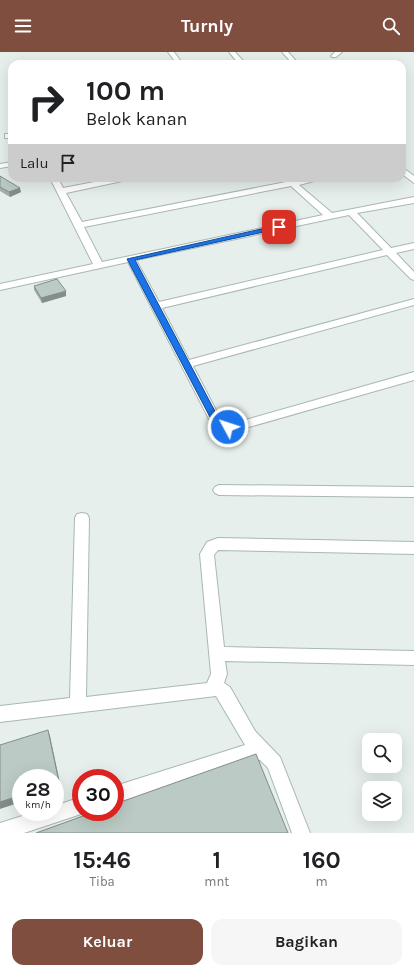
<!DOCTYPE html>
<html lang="id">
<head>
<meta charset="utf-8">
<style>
	:root { --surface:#fff; --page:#f6f6f6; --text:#202124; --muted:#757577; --accent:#7f4e3f }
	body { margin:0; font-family:Karla,sans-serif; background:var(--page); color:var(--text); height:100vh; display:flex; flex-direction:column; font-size:15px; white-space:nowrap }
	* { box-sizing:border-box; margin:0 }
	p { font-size:13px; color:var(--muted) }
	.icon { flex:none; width:22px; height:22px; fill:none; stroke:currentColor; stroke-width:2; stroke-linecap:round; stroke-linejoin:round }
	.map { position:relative; height:781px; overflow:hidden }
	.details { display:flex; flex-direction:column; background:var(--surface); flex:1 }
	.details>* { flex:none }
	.banner { position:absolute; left:8px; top:8px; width:398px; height:122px; border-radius:12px; box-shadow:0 4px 16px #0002; background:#fff; color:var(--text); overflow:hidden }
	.controls { position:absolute; left:362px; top:681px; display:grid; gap:8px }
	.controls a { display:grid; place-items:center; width:40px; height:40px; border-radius:8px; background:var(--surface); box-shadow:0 4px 16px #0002; font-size:20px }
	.speed { position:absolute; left:12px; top:717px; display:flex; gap:8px; font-size:20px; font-weight:700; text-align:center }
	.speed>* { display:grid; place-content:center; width:52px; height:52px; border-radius:50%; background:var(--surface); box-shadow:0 4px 16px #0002; line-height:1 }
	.speed small { font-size:10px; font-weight:400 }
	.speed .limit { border:6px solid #d22; background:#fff; color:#111 }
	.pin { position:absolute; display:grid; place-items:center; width:34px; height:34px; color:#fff; margin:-17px; border-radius:8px; box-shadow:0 2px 6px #0006 }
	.me { position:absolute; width:44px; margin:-22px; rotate:310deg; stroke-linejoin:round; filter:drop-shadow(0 0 3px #0008) }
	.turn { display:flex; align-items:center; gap:14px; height:84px; padding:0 12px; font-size:18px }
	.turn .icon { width:52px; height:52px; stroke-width:2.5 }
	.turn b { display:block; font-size:28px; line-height:34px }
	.then { display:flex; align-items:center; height:38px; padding:0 12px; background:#0003; gap:8px; font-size:15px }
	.eta { display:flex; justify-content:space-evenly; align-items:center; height:68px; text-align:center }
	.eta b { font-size:24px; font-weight:700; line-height:28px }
	.primary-button { display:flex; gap:8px; margin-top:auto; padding:8px 12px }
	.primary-button a { flex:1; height:46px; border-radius:12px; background:var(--accent); color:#fff; font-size:16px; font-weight:700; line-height:46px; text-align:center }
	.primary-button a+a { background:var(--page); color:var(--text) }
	header { display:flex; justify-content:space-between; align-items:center; height:52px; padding:0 12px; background:var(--accent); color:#fff; font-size:18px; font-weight:700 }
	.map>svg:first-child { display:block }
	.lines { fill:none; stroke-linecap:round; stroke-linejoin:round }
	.minor-casing { stroke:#a8b8b2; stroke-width:2 }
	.minor { fill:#fff; fill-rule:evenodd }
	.wall { fill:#a1aea9 }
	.shaded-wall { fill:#838d89 }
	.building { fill:#bbcac4; stroke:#838d89 }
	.route { fill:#1a73e8; stroke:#114b97 }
</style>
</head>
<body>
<header><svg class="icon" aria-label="menu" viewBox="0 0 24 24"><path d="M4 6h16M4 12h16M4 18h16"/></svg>Turnly<svg class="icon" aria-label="search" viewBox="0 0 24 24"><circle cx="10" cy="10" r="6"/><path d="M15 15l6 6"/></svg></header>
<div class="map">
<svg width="414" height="781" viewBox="0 0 414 781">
	<rect width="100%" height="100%" fill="#e6efeb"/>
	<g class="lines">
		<defs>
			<g id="minor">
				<path d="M168,0H174L183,12H177Z"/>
				<path d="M229,0H235L246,12H239Z"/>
				<path d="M282,0H288L296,9L295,10H291Z"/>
				<path d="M335,0H342L336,5H332L331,4Z"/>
				<rect x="5" y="82" width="7" height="4"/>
				<path d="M12,110V114L0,116V112Z"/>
				<path d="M402,115L414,124V131L402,122Z"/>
				<path d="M50,126H58L63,136L115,126H131L127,128L66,141L82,170L286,130L284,128L286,126L294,129L308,126H325L299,133L332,161L414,145V151L357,161L391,196L414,191V197L396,201L414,220V228L411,227L387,203L162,256L189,308L414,247V253L193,314L219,364L225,371H235L414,320V328L235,379L218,378L209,367L128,210L0,238V232L93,212ZM291,134L323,163L102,210L84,175ZM349,163L383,198L159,250L136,208Z"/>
				<path d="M219,433L414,435V445L219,443L215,441L213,438L215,435Z"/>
				<path d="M82,461L87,462L89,466L86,645L207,631L211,622L200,502L207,490L218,486L414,490V502L218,498L214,503L224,595L414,599V613L225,609L227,622L224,631L230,635L255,679L280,705L310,781H292L268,716L260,708H249L115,752V734L245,693L216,644L0,670V654L70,646L75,466L77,462Z"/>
				<path d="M81,745V760H87L24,781H0V771L35,760H55V754Z"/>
			</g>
		</defs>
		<use href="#minor" class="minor-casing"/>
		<use href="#minor" class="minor"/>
	</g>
	<g class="wall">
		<path d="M0,124L21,140L10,145L0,139Z"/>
		<path d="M34,234L66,244L42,251L34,238Z"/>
	</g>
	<g class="shaded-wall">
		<path d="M20,136L21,140L10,145L9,140Z"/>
		<path d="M66,239V244L42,251L41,246Z"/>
		<path d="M48,678L50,684L61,736L55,738V731Z"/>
		<path d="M21,743V750L0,757V750Z"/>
	</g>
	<g class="building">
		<path d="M0,124L20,136L9,140L0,135Z"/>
		<path d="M57,227L66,239L41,246L34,234Z"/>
		<path d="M48,678L59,730L55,731V726H21V743L0,750V693Z"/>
		<path d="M256,702L288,781H36L94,760H115V752Z"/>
	</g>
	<path class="route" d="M279,173L283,175L282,176L135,208L218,365L225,372L231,373L232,375L228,379C219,378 215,374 211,367L127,207Z"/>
</svg>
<div class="controls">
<a><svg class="icon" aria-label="search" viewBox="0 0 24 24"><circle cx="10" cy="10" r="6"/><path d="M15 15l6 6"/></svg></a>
<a><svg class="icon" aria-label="layers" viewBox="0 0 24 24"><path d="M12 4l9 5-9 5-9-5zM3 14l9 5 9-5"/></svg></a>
</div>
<div class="speed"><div>28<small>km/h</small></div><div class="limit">30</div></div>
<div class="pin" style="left:279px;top:175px;background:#d93025"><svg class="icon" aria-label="arrive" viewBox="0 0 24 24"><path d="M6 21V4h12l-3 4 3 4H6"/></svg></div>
<svg class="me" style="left:228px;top:375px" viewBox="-20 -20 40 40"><circle r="17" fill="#1a73e8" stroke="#fff" stroke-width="3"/><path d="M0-11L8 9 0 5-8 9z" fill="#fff"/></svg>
<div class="banner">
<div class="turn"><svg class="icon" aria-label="right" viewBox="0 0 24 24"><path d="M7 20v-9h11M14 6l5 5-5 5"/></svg><div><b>100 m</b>Belok kanan</div></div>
<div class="then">Lalu<svg class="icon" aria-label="arrive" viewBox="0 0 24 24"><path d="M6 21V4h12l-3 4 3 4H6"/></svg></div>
</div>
</div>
<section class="details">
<div class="eta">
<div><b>15:46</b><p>Tiba</p></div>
<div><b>1</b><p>mnt</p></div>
<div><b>160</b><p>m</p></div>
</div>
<div class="primary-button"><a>Keluar</a><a>Bagikan</a></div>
</section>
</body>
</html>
